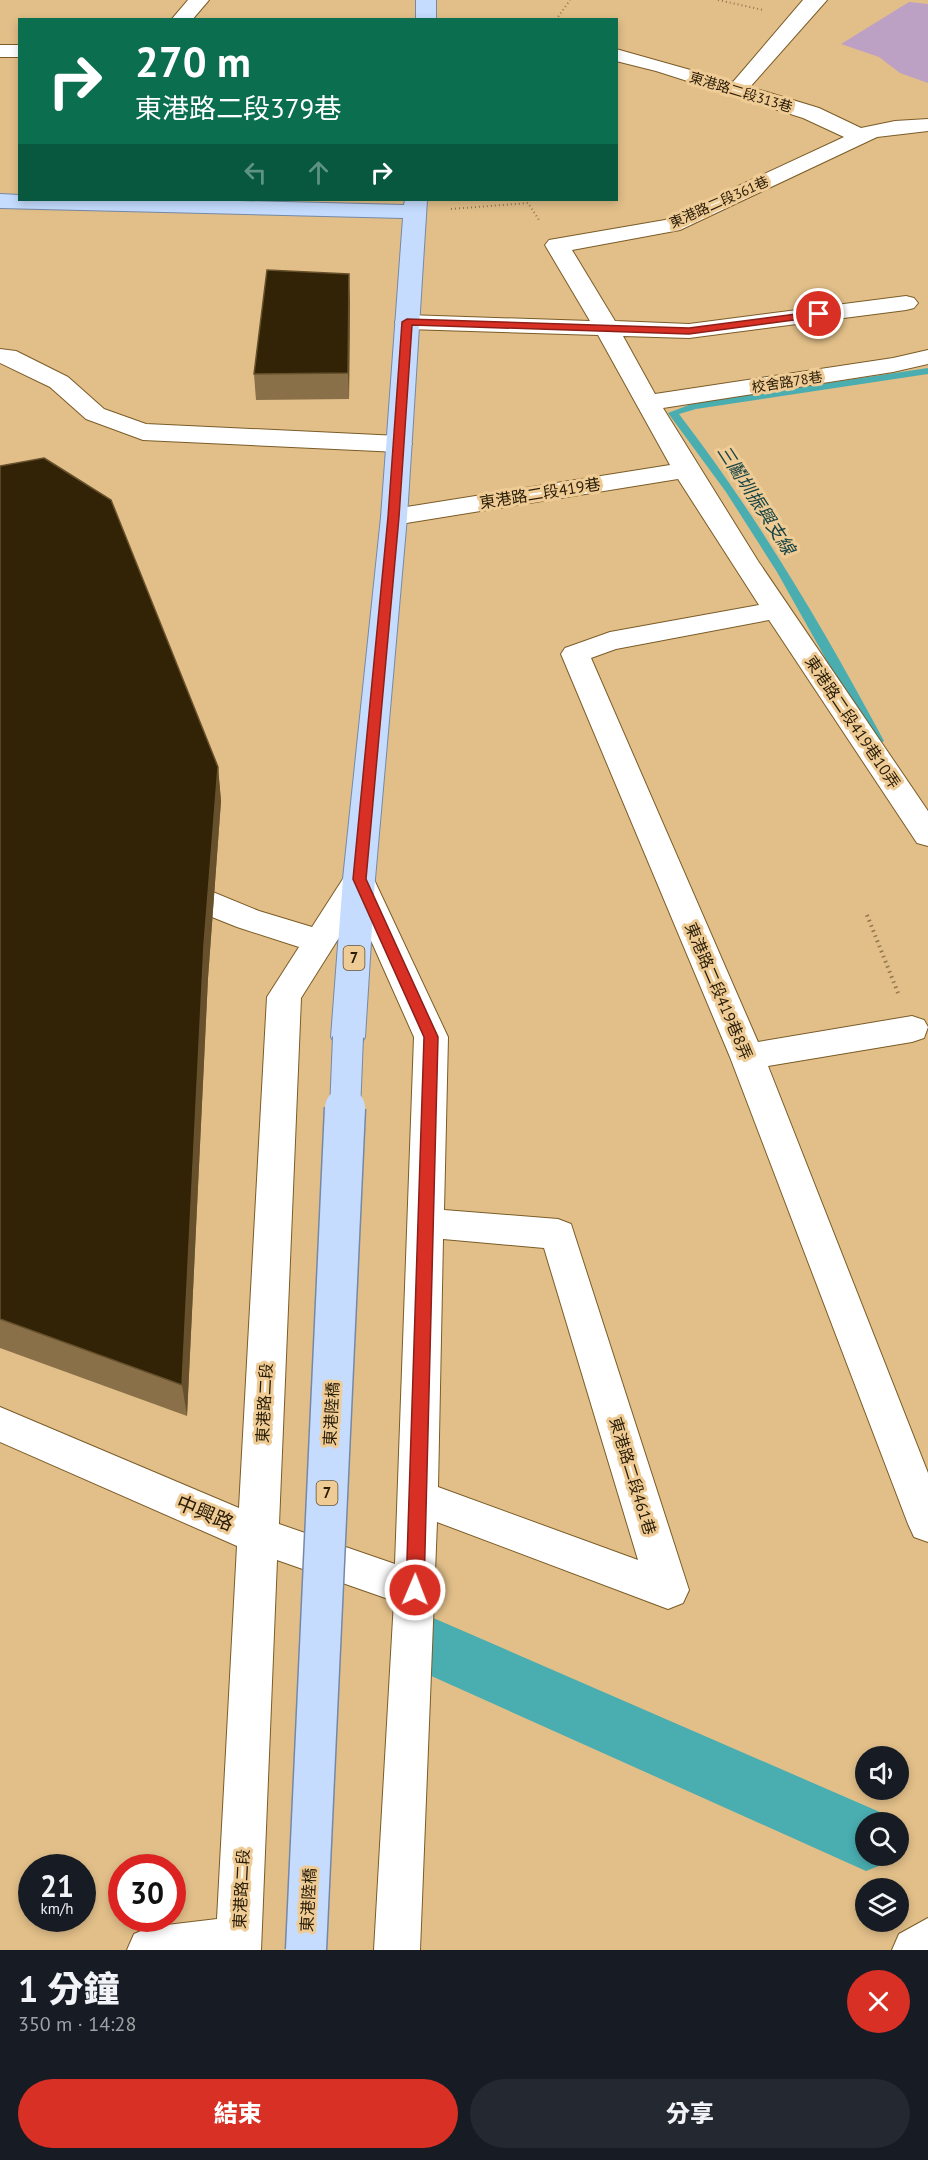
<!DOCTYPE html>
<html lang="zh-TW">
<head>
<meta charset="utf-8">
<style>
	:root { --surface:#171b24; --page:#242831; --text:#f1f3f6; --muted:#9ea1a6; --accent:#d93025 }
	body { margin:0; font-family:"PT Sans","Noto Sans TC",sans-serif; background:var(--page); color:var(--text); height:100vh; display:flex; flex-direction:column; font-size:22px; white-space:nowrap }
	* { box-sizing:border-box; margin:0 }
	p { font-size:20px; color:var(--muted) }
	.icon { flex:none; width:33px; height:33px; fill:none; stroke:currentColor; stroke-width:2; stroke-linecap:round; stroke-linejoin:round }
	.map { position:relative; height:1950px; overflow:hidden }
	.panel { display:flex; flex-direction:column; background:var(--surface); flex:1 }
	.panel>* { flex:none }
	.guide { position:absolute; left:18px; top:18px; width:600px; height:183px; border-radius:0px; box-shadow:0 3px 9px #0003; background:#0b6e4f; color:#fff; overflow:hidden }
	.tools { position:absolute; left:855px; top:1746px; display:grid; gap:12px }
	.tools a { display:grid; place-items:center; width:54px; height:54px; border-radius:50%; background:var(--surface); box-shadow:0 3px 9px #0003; font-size:30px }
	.speed { position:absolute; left:18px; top:1854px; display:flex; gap:12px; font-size:30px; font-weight:700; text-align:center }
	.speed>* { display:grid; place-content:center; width:78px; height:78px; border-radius:50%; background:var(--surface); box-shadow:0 3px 9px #0003; line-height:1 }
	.speed small { font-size:15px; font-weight:400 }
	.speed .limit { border:9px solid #d22; background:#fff; color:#111 }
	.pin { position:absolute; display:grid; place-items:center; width:51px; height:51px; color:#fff; margin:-26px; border:3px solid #fff; border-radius:50%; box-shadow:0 2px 6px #0007 }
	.me { position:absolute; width:66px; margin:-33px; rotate:1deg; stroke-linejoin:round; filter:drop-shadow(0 0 4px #0008) }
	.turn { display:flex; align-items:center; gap:21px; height:126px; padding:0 18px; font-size:27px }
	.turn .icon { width:78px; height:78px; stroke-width:2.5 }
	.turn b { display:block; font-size:42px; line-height:51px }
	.lanes { display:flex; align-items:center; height:57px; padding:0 18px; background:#0003; justify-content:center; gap:30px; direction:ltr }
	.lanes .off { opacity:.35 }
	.round { display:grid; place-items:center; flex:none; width:63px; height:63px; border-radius:32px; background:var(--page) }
	.overview { display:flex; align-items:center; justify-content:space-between; height:102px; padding:0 18px }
	h1 { font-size:36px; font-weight:800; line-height:45px }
	.action { display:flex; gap:12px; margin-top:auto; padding:12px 18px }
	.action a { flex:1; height:69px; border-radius:36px; background:var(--accent); color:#fff; font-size:24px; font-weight:800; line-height:69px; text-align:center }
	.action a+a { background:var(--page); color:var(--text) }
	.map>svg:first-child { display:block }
	.green { fill:#bca1c5 }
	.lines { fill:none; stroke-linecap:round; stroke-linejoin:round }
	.stream { fill:#4aadb0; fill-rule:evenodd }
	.canal { fill:#4aadb0; fill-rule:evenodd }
	.minor-casing { stroke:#7b5c27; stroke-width:2 }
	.major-casing { stroke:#7589a7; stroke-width:2 }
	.path-far1 { stroke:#91774f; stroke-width:2; stroke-dasharray:1 3; stroke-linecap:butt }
	.path { stroke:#91774f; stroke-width:4; stroke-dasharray:1.5 4; stroke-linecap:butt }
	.minor { fill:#fff; fill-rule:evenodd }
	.major { fill:#c5dcfe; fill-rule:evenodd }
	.major-bridge-far1-casing { stroke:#7589a7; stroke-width:32; stroke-linecap:butt }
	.major-bridge-casing { stroke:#7589a7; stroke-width:43; stroke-linecap:butt }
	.major-bridge-far1 { stroke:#c5dcfe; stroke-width:30 }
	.major-bridge { stroke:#c5dcfe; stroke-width:40 }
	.wall { fill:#8a7048 }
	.shaded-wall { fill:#67512d }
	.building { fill:#322206; stroke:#67512d; stroke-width:1.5 }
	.route { fill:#d93025; stroke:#8d1f18; stroke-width:1.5 }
	.labels { text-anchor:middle; stroke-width:6; stroke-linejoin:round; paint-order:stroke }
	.far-street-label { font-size:14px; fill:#291c06; stroke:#efcc96 }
	.shield { fill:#efcc96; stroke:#645131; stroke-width:1.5 }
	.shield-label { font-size:15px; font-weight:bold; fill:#291c06 }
	.street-label { font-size:16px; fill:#291c06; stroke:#efcc96 }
	.water-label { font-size:18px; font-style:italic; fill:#174445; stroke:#efcc96 }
	.near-street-label { font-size:20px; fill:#291c06; stroke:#efcc96 }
</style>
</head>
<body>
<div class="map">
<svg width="928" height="1950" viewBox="0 0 928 1950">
	<rect width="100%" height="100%" fill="#e2bf89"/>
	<path class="green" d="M909,2L928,4V83L900,73L879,57L841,44Z"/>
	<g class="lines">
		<path class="stream" d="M928,368V374L696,409L679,414C758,517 823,627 884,741L878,745L872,741L777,572L726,492L668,413L694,403Z"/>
		<path class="canal" d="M431,1617L889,1816L892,1822H866V1856H892L889,1862L866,1871L409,1666L400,1646L409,1626Z"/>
		<defs>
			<g id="minor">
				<path d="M188,0H209L192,20H171Z"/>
				<path d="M803,0H827L750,87L819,108L861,128L895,121L928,119V131L877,137L680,230L572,250L615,321L689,324L906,296L914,298L918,303L914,308L906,310L689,338L623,336L655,394L893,358L928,350V364L893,372L663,408L758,561L928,811V846L917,843L769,620L616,649L591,658L758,1042L912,1016L924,1020L928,1027L924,1038L912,1042L768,1066L928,1473V1542L914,1537L908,1524L730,1057L561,654L565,648L610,632L759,605L678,479L394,525L385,523L381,517L385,511L394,509L670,465L598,335L407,329L398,327L395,322L398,317L407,315L590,321L545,245L549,240L665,220L844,137L803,118L656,71L616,61V49L733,82Z"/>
				<rect x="0" y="45" width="20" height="12"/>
				<path d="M0,349L16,351L68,377L104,409L146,424L399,436L408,439L412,444L408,449L399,452L143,440L86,419L50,387L0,363Z"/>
				<path d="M185,867L196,870L203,888L259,911L312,927L348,871L359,868L370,871L448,1037L444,1210L558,1219L571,1224L689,1590L683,1603L668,1609L437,1522L420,1950H374L394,1601L277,1560L261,1950H127L134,1934L150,1927L217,1919L237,1546L0,1442V1407L239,1508L267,997L299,947L237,927L177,903L172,895L169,878L174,870ZM357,909L414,1037L395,1564L279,1524L301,998ZM443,1239L544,1248L638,1560L438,1487Z"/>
				<path d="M928,1918V1950H892L899,1934Z"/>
			</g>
			<g id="major">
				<rect x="416" y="0" width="20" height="20"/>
				<path d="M0,194L20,195V200H199L404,205L405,200H427L407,517L375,879L365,1037L360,1046L348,1050L336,1046L331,1037L343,879L381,517L403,218L0,208Z"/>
			</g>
		</defs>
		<use href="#minor" class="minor-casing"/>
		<use href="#major" class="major-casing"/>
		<g class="path-far1">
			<path d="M718,0L763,10"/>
			<path d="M556,20L570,0"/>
			<path d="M451,209L528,203L539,220"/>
		</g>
		<path class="path" d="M867,915L898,993"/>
		<use href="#minor" class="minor"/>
		<use href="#major" class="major"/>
		<defs>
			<path id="major-bridge-far1" d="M345,1110L348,1037"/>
			<path id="major-bridge" d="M306,1950L345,1108"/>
		</defs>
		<use href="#major-bridge-far1" class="major-bridge-far1-casing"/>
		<use href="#major-bridge" class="major-bridge-casing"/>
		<use href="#major-bridge-far1" class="major-bridge-far1"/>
		<use href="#major-bridge" class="major-bridge"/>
	</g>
	<g class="wall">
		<path d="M350,300L349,399L256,400L254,374Z"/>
		<path d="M0,466L218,767L221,801L208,978L187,1416L0,1348Z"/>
	</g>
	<g class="shaded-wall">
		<path d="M349,274L350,300L349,399L348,373Z"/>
		<path d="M218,767L221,801L208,978L187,1416L182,1385L204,945Z"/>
	</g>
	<g class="building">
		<path d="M267,270L349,274L348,373L254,374Z"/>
		<path d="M44,458L111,500L218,767L204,945L182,1385L0,1319V466Z"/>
	</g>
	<path class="route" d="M819,311L823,312V316L689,334L412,325L399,517L366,879L438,1037L424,1590L421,1596L415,1598L409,1596L406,1590L424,1037L353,879L388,517L402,322L407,319L689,328Z"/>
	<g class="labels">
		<g class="far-street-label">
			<text transform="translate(741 92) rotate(17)" y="5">東港路二段313巷</text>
			<text transform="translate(719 202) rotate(-24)" y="5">東港路二段361巷</text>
			<text transform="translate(787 382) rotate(-9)" y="5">校舍路78巷</text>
		</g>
		<g class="shield">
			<rect x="343.5" y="946" width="21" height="24" rx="4.5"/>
			<rect x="316.5" y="1481" width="21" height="24" rx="4.5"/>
		</g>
		<g class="shield-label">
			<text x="354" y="963">7</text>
			<text x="327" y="1498">7</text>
		</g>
		<g class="street-label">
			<text transform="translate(540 493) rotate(-9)" y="6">東港路二段419巷</text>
			<text transform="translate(853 722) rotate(56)" y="6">東港路二段419巷10弄</text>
			<text transform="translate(719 991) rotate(67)" y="6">東港路二段419巷8弄</text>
			<text transform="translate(264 1403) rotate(-87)" y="6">東港路二段</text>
			<text transform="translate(331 1414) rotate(-87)" y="6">東港陸橋</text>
			<text transform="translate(633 1476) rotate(73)" y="6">東港路二段461巷</text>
			<text transform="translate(241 1889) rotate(-87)" y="6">東港路二段</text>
			<text transform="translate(308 1900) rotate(-87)" y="6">東港陸橋</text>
		</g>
		<g class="water-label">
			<text transform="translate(756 500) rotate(57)" y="6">三鬮圳振興支線</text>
		</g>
		<g class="near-street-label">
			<text transform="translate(205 1513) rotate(23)" y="7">中興路</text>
		</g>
	</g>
</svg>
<div class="tools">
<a><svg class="icon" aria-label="sound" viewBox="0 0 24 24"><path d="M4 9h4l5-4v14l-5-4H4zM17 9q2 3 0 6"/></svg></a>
<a><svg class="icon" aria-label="search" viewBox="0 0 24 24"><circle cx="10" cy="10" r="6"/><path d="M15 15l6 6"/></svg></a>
<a><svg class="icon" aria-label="layers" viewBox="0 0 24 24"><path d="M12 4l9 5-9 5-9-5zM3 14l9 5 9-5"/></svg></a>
</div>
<div class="speed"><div>21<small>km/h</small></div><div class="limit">30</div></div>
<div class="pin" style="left:819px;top:314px;background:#d93025"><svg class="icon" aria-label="arrive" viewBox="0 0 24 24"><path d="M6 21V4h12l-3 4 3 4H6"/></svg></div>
<svg class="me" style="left:415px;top:1590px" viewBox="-20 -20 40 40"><circle r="17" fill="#d93025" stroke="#fff" stroke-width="3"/><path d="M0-11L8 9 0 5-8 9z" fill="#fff"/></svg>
<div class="guide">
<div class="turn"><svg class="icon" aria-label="right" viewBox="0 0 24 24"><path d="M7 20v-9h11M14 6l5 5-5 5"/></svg><div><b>270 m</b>東港路二段379巷</div></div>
<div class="lanes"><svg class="icon off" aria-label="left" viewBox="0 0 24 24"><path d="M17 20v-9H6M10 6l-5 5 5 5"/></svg><svg class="icon off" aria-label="ahead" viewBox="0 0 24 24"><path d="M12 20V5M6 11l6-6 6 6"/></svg><svg class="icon" aria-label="right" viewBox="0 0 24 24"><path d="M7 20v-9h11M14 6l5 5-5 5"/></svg></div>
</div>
</div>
<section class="panel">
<div class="overview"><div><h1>1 分鐘</h1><p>350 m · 14:28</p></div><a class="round" style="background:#d93025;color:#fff"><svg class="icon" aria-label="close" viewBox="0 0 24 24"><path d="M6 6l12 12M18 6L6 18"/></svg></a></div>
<div class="action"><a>結束</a><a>分享</a></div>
</section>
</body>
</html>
